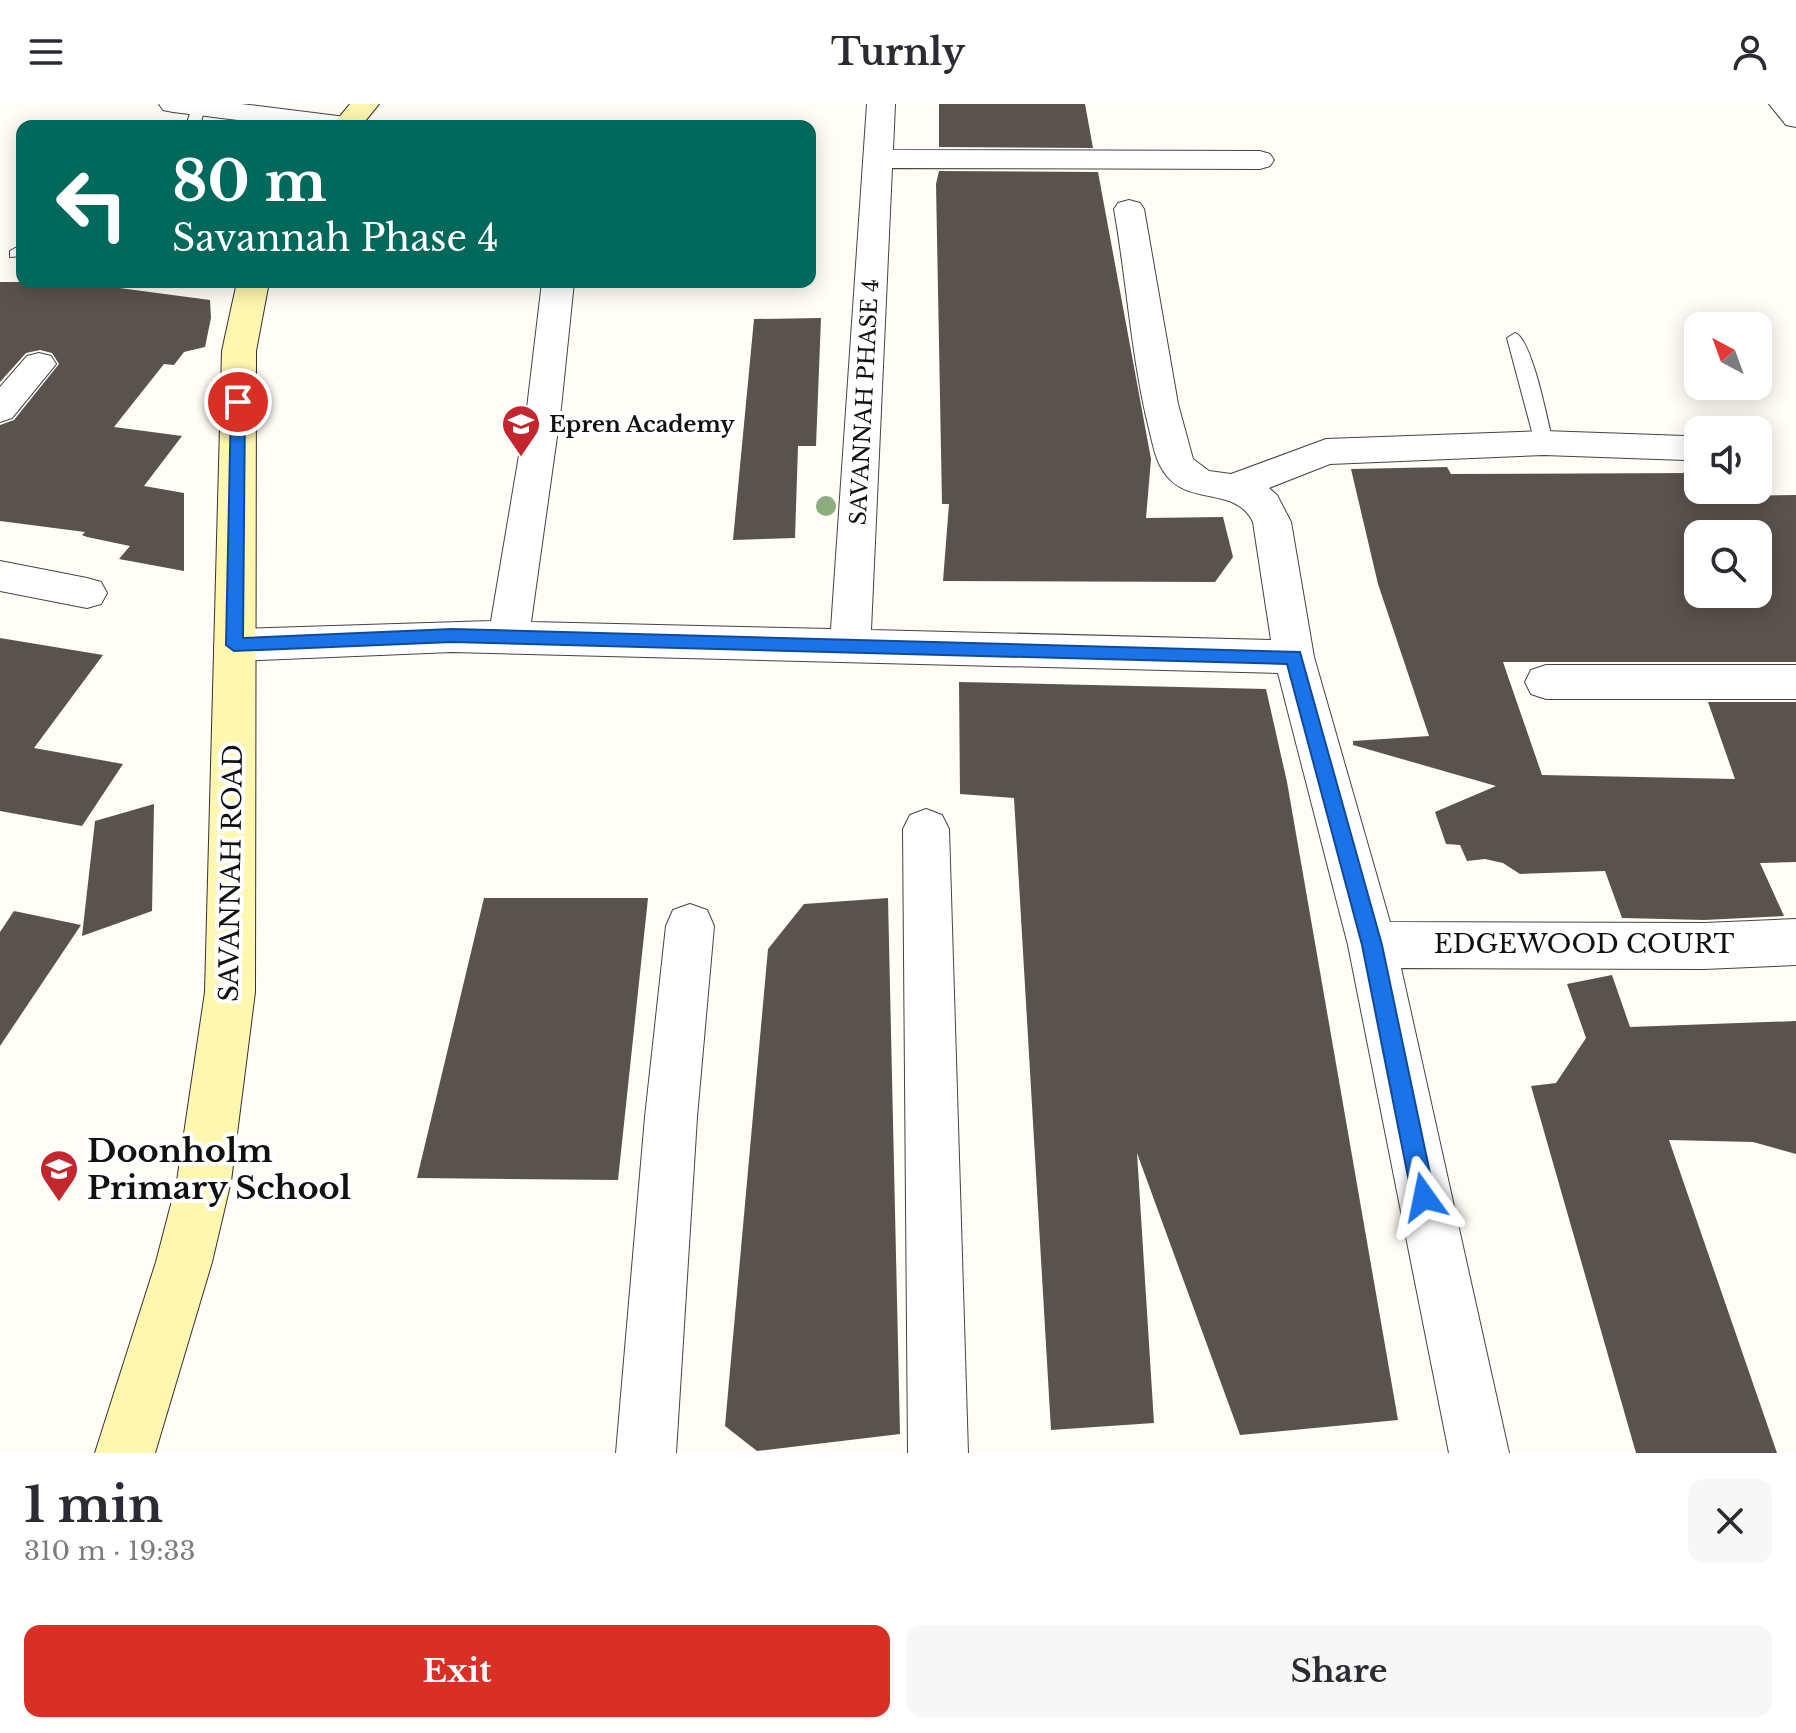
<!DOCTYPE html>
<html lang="en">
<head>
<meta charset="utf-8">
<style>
	:root { --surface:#fff; --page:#f7f7f7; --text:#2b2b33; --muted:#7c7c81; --accent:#d93025 }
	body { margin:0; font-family:"Libre Baskerville",serif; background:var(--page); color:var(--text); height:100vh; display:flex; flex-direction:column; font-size:30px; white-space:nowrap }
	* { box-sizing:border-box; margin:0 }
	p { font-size:26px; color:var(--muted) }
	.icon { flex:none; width:44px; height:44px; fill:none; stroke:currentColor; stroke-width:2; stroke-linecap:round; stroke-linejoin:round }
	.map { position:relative; height:1349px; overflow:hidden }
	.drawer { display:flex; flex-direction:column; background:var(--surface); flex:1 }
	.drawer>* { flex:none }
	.guide { position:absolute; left:16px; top:16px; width:800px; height:168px; border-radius:16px; box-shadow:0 4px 20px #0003; background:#00695c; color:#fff; overflow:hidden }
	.needle { width:52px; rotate:319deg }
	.tools { position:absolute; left:1684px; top:208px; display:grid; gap:16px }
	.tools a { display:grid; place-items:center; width:88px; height:88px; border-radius:16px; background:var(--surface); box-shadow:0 4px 20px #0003; font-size:40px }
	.pin { position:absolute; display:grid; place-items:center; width:68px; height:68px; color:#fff; margin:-34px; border:4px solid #fff; border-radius:50%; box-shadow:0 2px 8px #0007 }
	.me { position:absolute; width:88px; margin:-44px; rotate:348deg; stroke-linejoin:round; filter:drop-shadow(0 0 6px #0008) }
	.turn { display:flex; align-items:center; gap:28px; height:168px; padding:0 24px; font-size:36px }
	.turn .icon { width:104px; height:104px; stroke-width:2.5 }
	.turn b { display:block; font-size:56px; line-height:68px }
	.round { display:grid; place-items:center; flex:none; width:84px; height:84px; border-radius:16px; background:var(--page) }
	.head { display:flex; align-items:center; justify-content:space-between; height:136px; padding:0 24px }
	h1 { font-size:48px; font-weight:700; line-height:60px }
	.cta { display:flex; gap:16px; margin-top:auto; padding:16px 24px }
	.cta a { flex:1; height:92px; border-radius:16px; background:var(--accent); color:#fff; font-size:32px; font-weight:700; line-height:92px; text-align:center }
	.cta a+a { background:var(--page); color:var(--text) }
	header { display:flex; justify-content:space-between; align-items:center; height:104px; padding:0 24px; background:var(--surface); font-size:36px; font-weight:700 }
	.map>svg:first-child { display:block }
	.building { fill:#5a524d; fill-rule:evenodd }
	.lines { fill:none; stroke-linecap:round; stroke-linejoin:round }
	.lane-casing { stroke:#444; stroke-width:2 }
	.street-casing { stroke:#444; stroke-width:2 }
	.secondary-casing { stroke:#333; stroke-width:2 }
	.lane { fill:#fff; fill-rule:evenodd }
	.street { fill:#fff; fill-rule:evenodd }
	.secondary { fill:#fff6b0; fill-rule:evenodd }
	.tree { fill:#8dad7f }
	.route { fill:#1a73e8; stroke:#114b97; stroke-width:2 }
	.labels { text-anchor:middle; stroke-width:8; stroke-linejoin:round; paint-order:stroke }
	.far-street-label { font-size:22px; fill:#111; stroke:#fff }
	.far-poi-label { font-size:22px; font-weight:bold; fill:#111; stroke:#fff; text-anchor:start }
	.street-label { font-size:26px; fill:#111; stroke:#fff }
	.near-poi-label { font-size:32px; font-weight:bold; fill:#111; stroke:#fff; text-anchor:start }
</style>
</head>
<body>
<header><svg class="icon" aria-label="menu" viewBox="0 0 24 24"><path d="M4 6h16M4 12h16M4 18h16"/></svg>Turnly<svg class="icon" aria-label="person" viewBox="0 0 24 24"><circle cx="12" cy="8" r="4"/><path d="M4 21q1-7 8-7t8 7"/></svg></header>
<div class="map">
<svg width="1796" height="1349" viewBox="0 0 1796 1349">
	<rect width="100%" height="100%" fill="#fffdf5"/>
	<g class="building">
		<path d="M939,0H1085L1093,44L939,43Z"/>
		<path d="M939,67L1098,68L1151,355L1146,414L1223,413L1233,453L1215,478L943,477L949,400H942L936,80Z"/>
		<path d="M0,178H74L210,196L211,214L205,243L184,248L174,261L164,260L114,323L182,332L144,382L184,389V467L119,455L130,442L87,433L82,431L85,428L0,417V321L14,316L59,260L52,249L40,246L26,249L0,278Z"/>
		<path d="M821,214L816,342H798L795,434L733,436L754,215Z"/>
		<path d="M1447,363L1451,370L1698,369V386H1737L1740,392L1796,391V558H1503L1542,671L1735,675L1708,598H1796V758L1760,759L1784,812L1704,816L1622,814L1605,767L1520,770L1503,759L1485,755L1467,757L1460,741L1446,740L1435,708L1496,682L1353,641V637L1429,632L1378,480L1351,365ZM1698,430H1758V490H1698Z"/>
		<path d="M0,534L103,551L34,644L123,660L82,722L0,707Z"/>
		<path d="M959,578L1266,585L1287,678L1398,1316L1240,1331L1137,1049L1154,1319L1051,1326L1014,694L960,690Z"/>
		<path d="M154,700L152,807L82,832L95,717Z"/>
		<path d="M484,794H648L618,1076L417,1074Z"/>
		<path d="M888,794L900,1330L757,1347L725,1322L768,845L804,800Z"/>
		<path d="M14,807L81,821L0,942V828Z"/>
		<path d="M1612,871L1630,923L1796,917V1050L1753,1038L1669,1036L1777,1349H1636L1531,982L1556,979L1586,934L1567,880Z"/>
	</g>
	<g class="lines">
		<defs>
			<g id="lane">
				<path d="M193,0L205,3L200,22H186Z"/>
				<path d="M22,140V152L10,153V147Z"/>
				<path d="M1515,229C1532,234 1548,319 1553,339L1544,345L1535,339L1507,234Z"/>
			</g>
			<g id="street">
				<path d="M159,0H241L346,13L356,15L360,21L286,22L173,8L163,6Z"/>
				<path d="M867,0H895L893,46L1260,47L1270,50L1274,56L1270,62L1260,65L892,64L871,526L1271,536L1253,418C1236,382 1189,402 1166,371C1155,357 1153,340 1149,325C1131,252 1127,178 1114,105L1118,99L1129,96L1140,99L1144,105L1178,300L1193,355L1209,367L1231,370L1326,335L1544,327L1685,332L1698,336V353L1685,356L1544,351L1330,360L1269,384L1277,391L1291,418L1314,553L1390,818L1704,819L1796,815V861L1704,865L1401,864L1509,1349H1449L1348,841L1278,569L452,548L234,557L220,552L214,541L220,530L234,525L491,517L527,304L542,178H574L561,304L531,518L831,525Z"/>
				<path d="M1769,0H1796V23L1786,21Z"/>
				<path d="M39,249L51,252L56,260L12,314L0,318V283L27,252Z"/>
				<path d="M0,457L87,474L101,478L107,489L101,500L87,504L0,487Z"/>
				<path d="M1546,561H1796V595H1546L1531,590L1525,578L1531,566Z"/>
				<path d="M926,705L942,711L949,725L968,1349H908L903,725L910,711Z"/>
				<path d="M690,800L707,806L714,822L697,1013L676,1349H616L645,1013L666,822L673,806Z"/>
			</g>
			<g id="secondary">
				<path d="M350,0H379L361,22H332Z"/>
				<path d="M237,178H269L256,247L255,888L231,1077L212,1158L155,1349H95L156,1158L177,1077L205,888L222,247Z"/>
			</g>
		</defs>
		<use href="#lane" class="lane-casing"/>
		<use href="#street" class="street-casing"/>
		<use href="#secondary" class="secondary-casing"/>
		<use href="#lane" class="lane"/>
		<use href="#street" class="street"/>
		<use href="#secondary" class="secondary"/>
	</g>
	<circle class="tree" cx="826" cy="402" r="10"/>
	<path class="route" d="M238,294L245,298L243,534L452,525L1300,548L1382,841L1435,1093L1432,1101L1424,1104L1416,1101L1412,1093L1362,841L1287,560L452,538L234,547L226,541L231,298Z"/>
	<defs>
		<symbol id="school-pin" viewBox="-11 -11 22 30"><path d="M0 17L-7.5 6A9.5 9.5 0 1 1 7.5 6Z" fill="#c4262e" stroke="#fff"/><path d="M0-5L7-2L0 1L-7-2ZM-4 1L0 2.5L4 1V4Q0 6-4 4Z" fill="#fff"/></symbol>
	</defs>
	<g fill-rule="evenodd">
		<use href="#school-pin" x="499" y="298" width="44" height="60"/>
		<use href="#school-pin" x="37" y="1043" width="44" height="60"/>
	</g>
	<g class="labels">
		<g class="far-street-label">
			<text transform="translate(864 298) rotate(-87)" y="8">SAVANNAH PHASE 4</text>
		</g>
		<g class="far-poi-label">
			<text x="549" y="328">Epren Academy</text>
		</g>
		<g class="street-label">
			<text transform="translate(231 769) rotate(-89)" y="9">SAVANNAH ROAD</text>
			<text x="1584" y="849">EDGEWOOD COURT</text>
		</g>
		<g class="near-poi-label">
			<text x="87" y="1058">Doonholm<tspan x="87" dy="37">Primary School</tspan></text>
		</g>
	</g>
</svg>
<div class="tools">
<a><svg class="needle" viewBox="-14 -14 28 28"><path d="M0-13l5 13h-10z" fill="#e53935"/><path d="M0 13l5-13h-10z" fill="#7c7c81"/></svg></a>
<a><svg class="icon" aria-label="sound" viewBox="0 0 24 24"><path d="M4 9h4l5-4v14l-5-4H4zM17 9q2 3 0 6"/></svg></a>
<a><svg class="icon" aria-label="search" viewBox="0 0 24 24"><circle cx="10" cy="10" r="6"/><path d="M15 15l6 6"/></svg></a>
</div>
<div class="pin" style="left:238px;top:298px;background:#d93025"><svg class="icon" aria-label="arrive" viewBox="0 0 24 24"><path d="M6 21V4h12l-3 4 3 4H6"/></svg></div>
<svg class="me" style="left:1424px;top:1093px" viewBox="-20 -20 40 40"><path d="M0-17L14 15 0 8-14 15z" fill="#1a73e8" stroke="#fff" stroke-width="4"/></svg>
<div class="guide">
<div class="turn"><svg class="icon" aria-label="left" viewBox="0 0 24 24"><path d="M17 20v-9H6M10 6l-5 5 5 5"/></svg><div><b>80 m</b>Savannah Phase 4</div></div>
</div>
</div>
<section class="drawer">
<div class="head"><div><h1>1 min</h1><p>310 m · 19:33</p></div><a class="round"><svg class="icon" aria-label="close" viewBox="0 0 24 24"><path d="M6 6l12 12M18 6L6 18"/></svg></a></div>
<div class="cta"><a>Exit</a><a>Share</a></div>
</section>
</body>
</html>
